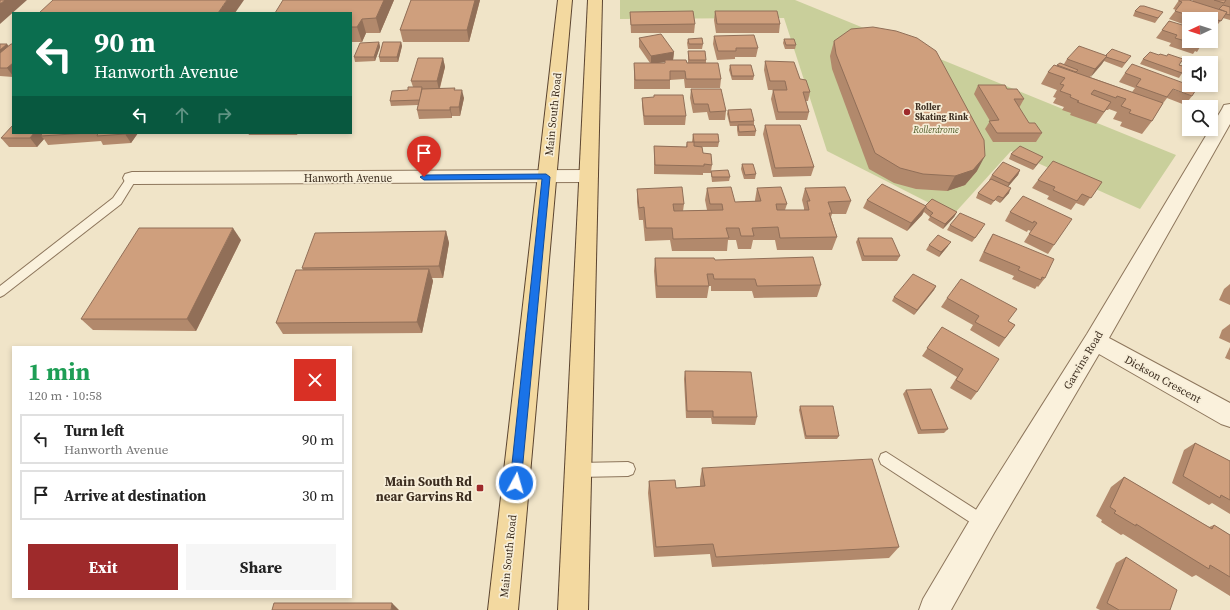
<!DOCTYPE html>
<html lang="en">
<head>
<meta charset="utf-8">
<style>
	:root { --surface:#fff; --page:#f6f6f6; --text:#222; --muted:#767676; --line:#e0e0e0; --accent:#9e2a2b }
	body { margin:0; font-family:"Source Serif 4",serif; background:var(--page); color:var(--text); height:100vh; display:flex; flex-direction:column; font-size:15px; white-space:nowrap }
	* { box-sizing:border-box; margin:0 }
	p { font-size:13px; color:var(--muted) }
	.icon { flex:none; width:22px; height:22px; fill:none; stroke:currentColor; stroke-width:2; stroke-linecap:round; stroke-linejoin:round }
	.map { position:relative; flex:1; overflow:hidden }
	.sheet { position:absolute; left:12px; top:346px; width:340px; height:252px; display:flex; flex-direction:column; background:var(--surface); border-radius:0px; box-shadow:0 2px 6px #0003 }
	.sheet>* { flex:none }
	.top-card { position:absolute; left:12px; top:12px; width:340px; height:122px; border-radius:0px; box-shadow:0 2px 6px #0003; background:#0b6e4f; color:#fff; overflow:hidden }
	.needle { width:26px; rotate:266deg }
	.tools { position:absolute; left:1182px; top:12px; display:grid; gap:8px }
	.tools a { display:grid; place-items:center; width:36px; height:36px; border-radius:0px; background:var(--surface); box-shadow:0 2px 6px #0003; font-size:20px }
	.pin { position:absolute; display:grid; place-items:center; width:34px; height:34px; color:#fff; margin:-41px -17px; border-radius:50% 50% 50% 0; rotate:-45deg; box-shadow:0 0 4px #0007 }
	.pin .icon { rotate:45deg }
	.me { position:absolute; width:44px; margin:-22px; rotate:6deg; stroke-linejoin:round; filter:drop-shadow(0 0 3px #0008) }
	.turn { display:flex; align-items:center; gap:14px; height:84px; padding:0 16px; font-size:18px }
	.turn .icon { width:52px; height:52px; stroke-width:2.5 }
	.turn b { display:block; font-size:28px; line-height:34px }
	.lanes { display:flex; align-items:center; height:38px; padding:0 16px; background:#0003; justify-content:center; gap:20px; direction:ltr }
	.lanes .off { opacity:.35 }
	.round { display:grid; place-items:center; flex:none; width:42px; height:42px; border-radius:0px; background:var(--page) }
	.headline { display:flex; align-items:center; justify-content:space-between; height:68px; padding:0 16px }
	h1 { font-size:24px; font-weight:700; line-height:30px; color:#1e9e55 }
	.primary-button { display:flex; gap:8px; margin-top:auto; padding:8px 16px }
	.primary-button a { flex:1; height:46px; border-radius:0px; background:var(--accent); color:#fff; font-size:16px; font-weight:700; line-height:46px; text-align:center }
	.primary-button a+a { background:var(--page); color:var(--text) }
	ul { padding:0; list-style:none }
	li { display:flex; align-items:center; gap:12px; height:50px; margin:0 8px 6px; padding:0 8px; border:2px solid var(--line); border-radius:0px }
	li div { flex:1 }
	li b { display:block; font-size:15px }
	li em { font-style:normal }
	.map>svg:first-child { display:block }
	.green { fill:#c9cf9b }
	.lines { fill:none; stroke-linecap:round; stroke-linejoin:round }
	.service-casing { stroke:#8d765c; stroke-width:2 }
	.minor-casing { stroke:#8d765c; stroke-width:2 }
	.primary-casing { stroke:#5b4430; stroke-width:2 }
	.service { fill:#faf1dc; fill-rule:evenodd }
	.minor { fill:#faf1dc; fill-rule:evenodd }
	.primary { fill:#f3d9a0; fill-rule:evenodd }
	.wall { fill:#b2896c; fill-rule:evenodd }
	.shaded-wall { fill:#916f58 }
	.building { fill:#cf9f7d; stroke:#916f58 }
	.route { fill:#1a73e8; stroke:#114b97 }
	.poi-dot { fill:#9e2a2b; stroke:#f7eed8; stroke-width:1.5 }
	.labels { text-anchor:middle; stroke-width:3.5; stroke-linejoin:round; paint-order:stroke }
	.far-poi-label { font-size:9px; font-weight:bold; fill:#3d2e20; stroke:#f7eed8; text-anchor:start }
	.far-park-label { font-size:9px; font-style:italic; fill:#4d5a26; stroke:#f7eed8 }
	.street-label { font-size:11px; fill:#3d2e20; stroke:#f7eed8 }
	.near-poi-label { font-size:13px; font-weight:bold; fill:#3d2e20; stroke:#f7eed8; text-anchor:end }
</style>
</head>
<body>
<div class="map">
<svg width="1230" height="610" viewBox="0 0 1230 610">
	<rect width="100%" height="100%" fill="#f0e4c8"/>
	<path class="green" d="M620,0H795L1176,155L1140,209L1011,151L953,215L827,151L784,18L620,19Z"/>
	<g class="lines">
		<defs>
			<g id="service">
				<path d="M132,175L137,178L121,204L4,295L0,297V286L113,198L128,176Z"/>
				<path d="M886,452L989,518L992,523L989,528L984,530L979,528L881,464L879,459L881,454Z"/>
				<path d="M628,462L633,464L635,469L633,474L628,476L578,477L573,475L571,470L573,465L578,463Z"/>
			</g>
			<g id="minor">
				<path d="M1230,104V124L1109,338L1230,403V427L1221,424L1099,354L994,533L951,610H919L923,599L974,513L1087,334L1222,109L1224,105Z"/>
				<path d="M589,170L596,172L598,176L596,180L589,182L132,184L125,182L123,178L125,174L132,172Z"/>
			</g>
			<g id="primary">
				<path d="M558,0H572L518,610H488Z"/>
				<path d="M588,0H602L588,610H558Z"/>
			</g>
		</defs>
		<use href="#service" class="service-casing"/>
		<use href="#minor" class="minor-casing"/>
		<use href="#primary" class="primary-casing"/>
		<use href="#service" class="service"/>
		<use href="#minor" class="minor"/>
		<use href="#primary" class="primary"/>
	</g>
	<g class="wall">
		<path d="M283,0H394L380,33H366L362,42H351V13Z"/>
		<path d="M411,0H480L469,42H403L400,30Z"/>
		<path d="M1179,0L1192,1L1193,0H1230V20L1223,18L1214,29L1211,28V19H1189V25L1188,26L1169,19L1176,10L1173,9Z"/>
		<path d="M715,11L780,24L779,33H716L714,20Z"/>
		<path d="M1135,11L1160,16L1155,23L1133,16Z"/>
		<path d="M630,12L695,24L694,33H631Z"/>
		<path d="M1169,21L1189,41H1207L1202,48L1200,47L1197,52L1195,51L1193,54L1169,46L1171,43L1156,38Z"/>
		<path d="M714,36L758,48L756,57H735V59L717,60L713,44Z"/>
		<path d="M639,38L674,52L673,60L688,63V51L706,60V63L721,79L720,88H685L684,79L670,80V89H634V63H650L639,47ZM665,62V63H657Z"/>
		<path d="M688,39L703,44L702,49H688L687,43Z"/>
		<path d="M784,39L796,45L795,49H785L783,43Z"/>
		<path d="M834,41L977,171L965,185L947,191L916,189L894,183L869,169L832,69L830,56Z"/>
		<path d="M379,42L380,47L375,61L355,62L354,57Z"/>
		<path d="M401,42L402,46L398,62H380L379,57Z"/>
		<path d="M0,44H7L8,46L13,44V77L0,76Z"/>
		<path d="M1106,55L1128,60L1122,68L1104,61L1090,77L1132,92L1135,88L1119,82L1125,73L1192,96L1185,105L1167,98L1161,106L1152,121L1142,134L1120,126L1122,122L1113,119L1117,112L1109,109L1108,110H1106L1096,124L1070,115L1071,113L1062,110L1064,107L1053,103L1056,98L1053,97L1057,90L1041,84L1048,72L1057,65L1064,64L1067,59Z"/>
		<path d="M443,58L445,67L440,88L455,90L464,98L460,116H452V118L419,119L417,110L418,105L391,106L390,101L413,87L411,81Z"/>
		<path d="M1143,59L1179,65L1186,67L1179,78L1140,64Z"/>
		<path d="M765,61L800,79L810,92L808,101H806L809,112L807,120H776L771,99L773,90H783H768L764,70Z"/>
		<path d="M730,65L754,76L753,80H732L729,70Z"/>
		<path d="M978,85L1007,89L1024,99L1019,108L1029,123L1042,133L1036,142H993L985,129L990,121L974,94Z"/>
		<path d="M691,89L726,111L725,120H709L707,112L693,113L690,98Z"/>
		<path d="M642,98L686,116L685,125H644L642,106Z"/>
		<path d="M728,110L754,121V125L756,131L755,136H738L737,130V126H730L727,114Z"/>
		<path d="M765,125L814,167L811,176L773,177L763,134Z"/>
		<path d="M13,133H138L131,143L103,145L101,141L48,145L44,139L37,147H9L1,138Z"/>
		<path d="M248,133H298L297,135H249Z"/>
		<path d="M693,134L719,142L718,147H702L703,153L712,165L711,171L730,177L729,181L712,182L711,173H703V175L654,174V146L686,147L687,142H692Z"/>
		<path d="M1011,154L1043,157L1040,161L1033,170L1009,159Z"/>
		<path d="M742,164L756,174L755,179H744L741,169Z"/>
		<path d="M1020,170L1018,175L1008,186L1009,193L1000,203L995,200L991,205L976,198L978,193L990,180H989L992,175Z"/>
		<path d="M1038,180L1102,182L1084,206L1076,203L1071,210L1047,199L1049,196L1032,188Z"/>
		<path d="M707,188L735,202L755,201V200L757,188L787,204L785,210H804V208L802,200L805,188L851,201L846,214H832L831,217L837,237L832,250H777L775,240H753L751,249H738L736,240H728L727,251H672L670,240L645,241L643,220H639L637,202V189L684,204L683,211L707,210L705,200Z"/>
		<path d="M1023,196L1054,245L1048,254L1024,242L1031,231L1028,230L1027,232L1005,221L1010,212Z"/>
		<path d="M867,200L925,206L957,212L954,217L943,229L928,220L930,217L924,212L922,215L907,231L863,208Z"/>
		<path d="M950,225L982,229L972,242L947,230Z"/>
		<path d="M446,231L449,243L443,278H432L433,281L422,333L283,334L276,323L303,270L302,268Z"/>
		<path d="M993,234L1045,278L1038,287L1037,286L1035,289L1012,279L1014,276L979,261L988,242Z"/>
		<path d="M858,238L900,256L897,261H862L856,242Z"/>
		<path d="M241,240L196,331L93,330L81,319Z"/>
		<path d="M929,245L948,246L939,257L926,250Z"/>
		<path d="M655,258L715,260L821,285L817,297L754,298L752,291H711V286H709L707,298H656L654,271Z"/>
		<path d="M1230,284V305L1219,300L1224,289Z"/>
		<path d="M936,286L934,290L914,315L892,301L894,297Z"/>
		<path d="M947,298L1008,321L1015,325L999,347L970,330L973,325L941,307Z"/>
		<path d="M1230,324V343L1219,338L1222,330Z"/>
		<path d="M942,327L977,392L971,400L950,388L957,377L922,356Z"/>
		<path d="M1230,347V360L1225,358Z"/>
		<path d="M685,371L757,417L755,425L712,424L711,418H686L684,379Z"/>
		<path d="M906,390L948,429L944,433L918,434L903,394Z"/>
		<path d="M800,406L839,436L837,439H805L799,410Z"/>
		<path d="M1195,443L1230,461V514L1212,503L1209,505L1172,483L1184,450Z"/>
		<path d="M702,468L899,547L889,558L712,567L710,554L654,557L648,493L649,481L676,488L700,487V480Z"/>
		<path d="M1124,477L1209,527L1214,525L1230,535V596L1196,575L1192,577L1123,534L1121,535L1101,522L1102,520L1096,516L1111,487Z"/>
		<path d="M1126,557L1170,610H1100L1096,608L1116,563Z"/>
	</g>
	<g class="shaded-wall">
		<path d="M5,0H27L0,24V4Z"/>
		<path d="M227,0H244L235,13H218Z"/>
		<path d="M384,0H394L380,33L376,18Z"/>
		<path d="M475,0H480L469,42L467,30Z"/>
		<path d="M362,19L366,33L362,42L357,27Z"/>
		<path d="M379,42L380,47L375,61L374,57Z"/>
		<path d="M401,42L402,46L398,62L397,57Z"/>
		<path d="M7,44L13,52L0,64V50Z"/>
		<path d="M674,52L673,60H665V62L651,64V56Z"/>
		<path d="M1107,56L1102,64L1090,78L1095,69Z"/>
		<path d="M443,58L445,67L439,90L437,81Z"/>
		<path d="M13,63V76L7,68Z"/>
		<path d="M462,90L464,98L460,116L459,107Z"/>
		<path d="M450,107L452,116V118L450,110Z"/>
		<path d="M34,133H49L41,136L44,139L37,147L30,138Z"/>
		<path d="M126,133H138L131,143L125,134Z"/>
		<path d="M985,156L977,171L965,185L947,191L955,176Z"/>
		<path d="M1043,157L1040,161L1033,170L1036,165Z"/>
		<path d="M1020,170L1018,175L1007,188L1009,183Z"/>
		<path d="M1011,188L1009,193L1000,203L1003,198Z"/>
		<path d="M926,206L922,215L907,231L911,223Z"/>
		<path d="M957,212L954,217L943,229L945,224Z"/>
		<path d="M233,228L241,240L196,331L187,319Z"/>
		<path d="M446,231L449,243L443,278L439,266Z"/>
		<path d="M951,242L948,246L939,257L941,252Z"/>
		<path d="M429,269L433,281L422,333L417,322Z"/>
		<path d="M936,286L934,290L914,315L917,310Z"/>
		<path d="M392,603L399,610H391Z"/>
	</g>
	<g class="building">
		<path d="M0,0H5L0,4Z"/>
		<path d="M53,0H227L218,13H39Z"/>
		<path d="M283,0H384L376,18L362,19L357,27H351V13H275Z"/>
		<path d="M411,0H475L467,30H400Z"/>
		<path d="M1179,0H1189L1227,12L1221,21L1197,14L1194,17L1175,11L1182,2L1179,1Z"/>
		<path d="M1214,0H1226L1224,3Z"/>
		<path d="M1223,5L1230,7V15L1226,14L1227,12L1219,9Z"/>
		<path d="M1140,6H1144L1163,12L1158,18L1135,11Z"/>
		<path d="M693,11L695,24L631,25L630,12Z"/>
		<path d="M715,11H777L780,24H717Z"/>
		<path d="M1169,21L1189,27V41H1204L1203,43H1201L1199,45L1175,38L1177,35L1162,30Z"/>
		<path d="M873,27L896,31L917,38L936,51L984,140L985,156L973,170L955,176L923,174L900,168L875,153L836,54L834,41L851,29Z"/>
		<path d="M661,34L674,52L651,56L639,38Z"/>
		<path d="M754,35L758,48H736V51H718L714,36Z"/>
		<path d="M702,38L703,44H689L688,39Z"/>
		<path d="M784,39H794L796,45H786Z"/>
		<path d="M379,42L374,57H354L360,43Z"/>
		<path d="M383,42H401L397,57H379Z"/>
		<path d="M0,44H7L0,50Z"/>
		<path d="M11,44H13V63L7,68H0V53Z"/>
		<path d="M1079,46L1107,56L1095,69L1067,59Z"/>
		<path d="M1112,49L1131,56L1125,63L1106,57L1107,56L1106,55Z"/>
		<path d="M688,51H705L706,60H689Z"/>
		<path d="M1150,52L1159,55L1160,54L1167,56L1168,54L1183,59L1179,65L1186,67L1182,73L1143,59Z"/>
		<path d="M418,58H443L437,81H411Z"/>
		<path d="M665,60H686L687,63H718L721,79H686L685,71H670V80H635L634,63H665Z"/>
		<path d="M765,61L794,62L800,79L806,80L810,92H803L809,112H778L773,90H787L785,81H770Z"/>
		<path d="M1060,63L1078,70L1076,72L1057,65Z"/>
		<path d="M1132,64L1189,85L1197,88L1192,96L1173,89L1167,97L1136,86L1141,79L1125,73Z"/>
		<path d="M730,65H751L754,76H732Z"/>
		<path d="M1054,65L1163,103L1152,121L1129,113L1131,110L1121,106L1126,99L1117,96L1116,98L1094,90L1091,94L1111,102L1104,112L1077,102L1079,101L1070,97L1071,95L1060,91L1064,85L1060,84L1065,78L1048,72Z"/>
		<path d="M978,85H1005L1007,89H1017L1024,99H1014L1029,123H1035L1042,133H997L989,121L999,120Z"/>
		<path d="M408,87H422L420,100L390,101L392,91L408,90Z"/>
		<path d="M455,88L454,90H462L459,107H450V110H417L422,89Z"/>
		<path d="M691,89H721L726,111L710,112L708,104H694Z"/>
		<path d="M654,95H683L686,116H644L642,98L654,97Z"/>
		<path d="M751,109L754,121L730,122L728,110Z"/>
		<path d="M13,125V133H34L30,138H1Z"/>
		<path d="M738,125H754L756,131L739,132Z"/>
		<path d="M765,125H800L814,167L775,168Z"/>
		<path d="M42,133H88L41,136Z"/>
		<path d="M98,133H126L125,134L97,136Z"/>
		<path d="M693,134H718L719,142H694Z"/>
		<path d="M687,142H694V146L702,147L703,153L711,154L712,165L704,164V166L655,165L654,146L687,147Z"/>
		<path d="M1020,146L1043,157L1036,165L1011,154Z"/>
		<path d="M1053,161L1102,182L1091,198L1082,194L1077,201L1053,190L1055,187L1038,180Z"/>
		<path d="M1003,162L1020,170L1009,183L992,175Z"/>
		<path d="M742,164H753L756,174L745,175Z"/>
		<path d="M728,170L730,177H712L711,171Z"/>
		<path d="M991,179L1011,188L1003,198L998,196L994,201L978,193Z"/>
		<path d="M882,184L926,206L911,223L867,200Z"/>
		<path d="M682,187L684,204H673L674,211L723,210L722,204H710L707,188L731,187L735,202L761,201L757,188L781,187L787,204H776L777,210H809L807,201H810L805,188L845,187L851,201L828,202L832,213H829L837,237L780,238L778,227L752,228L754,236H741L739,228H726L729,238L673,239L672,228H646L644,207L639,208L637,189Z"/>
		<path d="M1023,196L1072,219L1054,245L1029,234L1037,223L1034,221L1033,223L1010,212Z"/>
		<path d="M932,199L957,212L945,224L930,216L933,213L926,208V206H925Z"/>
		<path d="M960,213L985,224L975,238L950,225Z"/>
		<path d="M139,228H233L187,319H81Z"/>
		<path d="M446,231L439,266L302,268L315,233Z"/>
		<path d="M993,234L1054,259L1045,278L1042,277L1041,280L1018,270L1020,267L984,252Z"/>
		<path d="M938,235L951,242L941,252L929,245Z"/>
		<path d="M858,238H892L900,256H864Z"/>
		<path d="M813,257L821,285L757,286L755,279H714L713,274H707L709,286H657L655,258H714L715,260Z"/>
		<path d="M429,269L417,322L276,323L296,270Z"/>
		<path d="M913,274L936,286L917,310L894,297Z"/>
		<path d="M961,279L1017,309L1008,321L1015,325L1005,338L975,322L979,316L947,298Z"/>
		<path d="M942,327L999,359L977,392L956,380L963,369L927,348Z"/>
		<path d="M685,371L751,372L757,417H713V411H687Z"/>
		<path d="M931,389L948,429L921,430L906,390Z"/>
		<path d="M800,406H833L839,436H806Z"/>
		<path d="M1195,443L1230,461V500L1221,495L1220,498L1183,476Z"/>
		<path d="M872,459L899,547L716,557L713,544L656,547L649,481L675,480L676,488L705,486L702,468Z"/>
		<path d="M1124,477L1212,529L1214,525L1230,535V577L1210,565L1209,569L1136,524V526L1114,513L1116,511L1110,507Z"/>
		<path d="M1126,557L1177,590L1170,610H1119L1107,603Z"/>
		<path d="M274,603H392L391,610H272Z"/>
	</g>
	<path class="route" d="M546,174L550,177L521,483L519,487L516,488L512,487L510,483L542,179L424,180L420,177L424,175Z"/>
	<g class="poi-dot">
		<circle cx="907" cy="112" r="4"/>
		<rect x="476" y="484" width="8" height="8" rx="2"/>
	</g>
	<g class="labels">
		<g class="far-poi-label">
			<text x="915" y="110">Roller<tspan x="915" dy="10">Skating Rink</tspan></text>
		</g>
		<g class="far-park-label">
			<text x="936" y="133">Rollerdrome</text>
		</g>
		<g class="street-label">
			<text transform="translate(553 114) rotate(-84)" y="4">Main South Road</text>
			<text x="348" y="182">Hanworth Avenue</text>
			<text transform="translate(1083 360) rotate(-59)" y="4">Garvins Road</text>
			<text transform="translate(1163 379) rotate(29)" y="4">Dickson Crescent</text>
			<text transform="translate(508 556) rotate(-84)" y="4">Main South Road</text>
		</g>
		<g class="near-poi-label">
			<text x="472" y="486">Main South Rd<tspan x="472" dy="15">near Garvins Rd</tspan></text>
		</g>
	</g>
</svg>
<div class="tools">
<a><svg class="needle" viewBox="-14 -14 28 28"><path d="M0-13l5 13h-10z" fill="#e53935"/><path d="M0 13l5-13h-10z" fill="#767676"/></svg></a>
<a><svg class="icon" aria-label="sound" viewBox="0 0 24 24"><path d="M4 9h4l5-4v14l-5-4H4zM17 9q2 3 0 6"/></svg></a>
<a><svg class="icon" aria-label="search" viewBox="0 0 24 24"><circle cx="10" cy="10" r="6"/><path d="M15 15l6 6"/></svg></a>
</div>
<div class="pin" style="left:424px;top:177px;background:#d93025"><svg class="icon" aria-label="arrive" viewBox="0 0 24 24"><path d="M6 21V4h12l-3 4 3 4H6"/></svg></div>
<svg class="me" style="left:516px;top:483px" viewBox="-20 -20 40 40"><circle r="17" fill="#1a73e8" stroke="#fff" stroke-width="3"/><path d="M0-11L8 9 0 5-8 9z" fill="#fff"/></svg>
<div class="top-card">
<div class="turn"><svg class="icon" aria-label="left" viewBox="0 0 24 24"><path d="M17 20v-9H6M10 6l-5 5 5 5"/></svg><div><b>90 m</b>Hanworth Avenue</div></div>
<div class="lanes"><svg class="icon" aria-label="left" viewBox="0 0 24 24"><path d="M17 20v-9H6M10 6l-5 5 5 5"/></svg><svg class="icon off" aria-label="ahead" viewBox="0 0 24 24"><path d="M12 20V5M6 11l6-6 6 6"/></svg><svg class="icon off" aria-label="right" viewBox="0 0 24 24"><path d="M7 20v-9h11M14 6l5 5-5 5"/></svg></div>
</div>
<section class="sheet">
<div class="headline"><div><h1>1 min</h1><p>120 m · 10:58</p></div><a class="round" style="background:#d93025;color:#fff"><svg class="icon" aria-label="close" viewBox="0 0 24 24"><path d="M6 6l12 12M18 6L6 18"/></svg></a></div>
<ul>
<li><svg class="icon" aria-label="left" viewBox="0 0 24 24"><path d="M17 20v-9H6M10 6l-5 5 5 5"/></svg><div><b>Turn left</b><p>Hanworth Avenue</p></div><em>90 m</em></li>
<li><svg class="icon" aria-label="arrive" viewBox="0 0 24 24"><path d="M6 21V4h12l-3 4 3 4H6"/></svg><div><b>Arrive at destination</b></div><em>30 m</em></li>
</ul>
<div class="primary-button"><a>Exit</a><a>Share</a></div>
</section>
</div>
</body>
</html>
